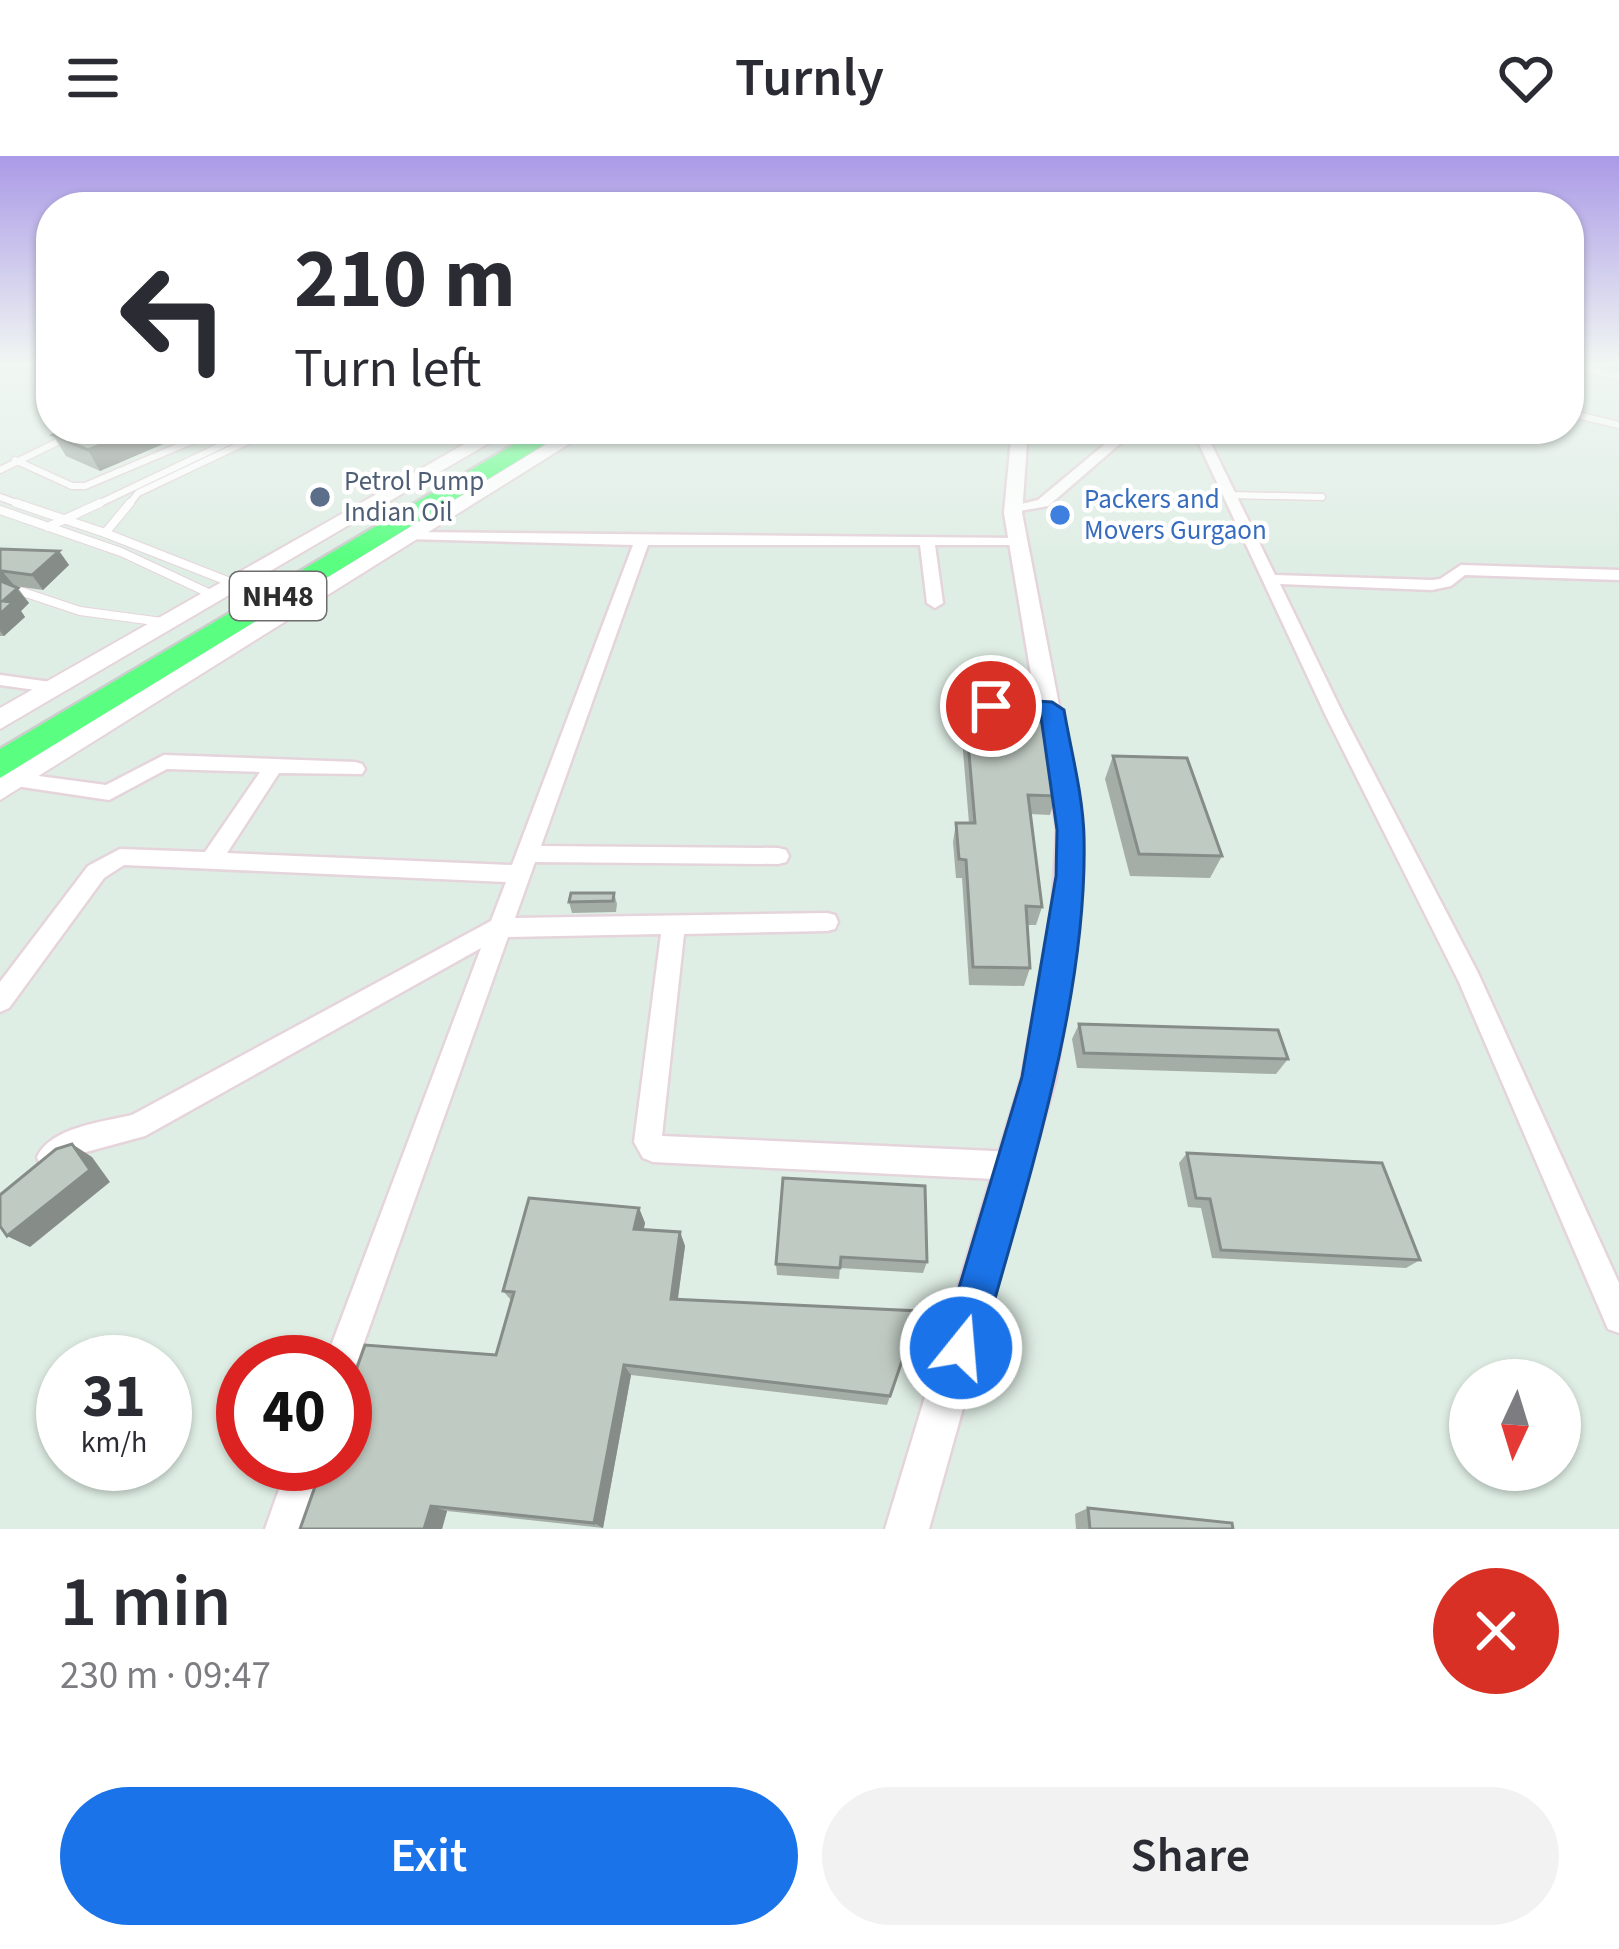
<!DOCTYPE html>
<html lang="en">
<head>
<meta charset="utf-8">
<style>
	:root { --surface:#fff; --page:#f2f2f3; --text:#2b2b33; --muted:#7c7c81; --accent:#1a73e8 }
	body { margin:0; font-family:"Source Sans 3",sans-serif; background:var(--page); color:var(--text); height:100vh; display:flex; flex-direction:column; font-size:45px; white-space:nowrap }
	* { box-sizing:border-box; margin:0 }
	p { font-size:39px; color:var(--muted) }
	.icon { flex:none; width:66px; height:66px; fill:none; stroke:currentColor; stroke-width:2; stroke-linecap:round; stroke-linejoin:round }
	.map { position:relative; height:1373px; overflow:hidden }
	.side { display:flex; flex-direction:column; background:var(--surface); flex:1 }
	.side>* { flex:none }
	.top-card { position:absolute; left:36px; top:36px; width:1548px; height:252px; border-radius:48px; box-shadow:0 3px 9px #0004; background:#fff; color:var(--text); overflow:hidden }
	.needle { width:78px; rotate:184deg }
	.fabs { position:absolute; left:1449px; top:1203px; display:grid; gap:24px }
	.fabs a { display:grid; place-items:center; width:132px; height:132px; border-radius:50%; background:var(--surface); box-shadow:0 3px 9px #0004; font-size:60px }
	.speed { position:absolute; left:36px; top:1179px; display:flex; gap:24px; font-size:60px; font-weight:700; text-align:center }
	.speed>* { display:grid; place-content:center; width:156px; height:156px; border-radius:50%; background:var(--surface); box-shadow:0 3px 9px #0004; line-height:1 }
	.speed small { font-size:30px; font-weight:400 }
	.speed .limit { border:18px solid #d22; background:#fff; color:#111 }
	.pin { position:absolute; display:grid; place-items:center; width:102px; height:102px; color:#fff; margin:-51px; border:6px solid #fff; border-radius:50%; box-shadow:0 3px 12px #0007 }
	.me { position:absolute; width:132px; margin:-66px; rotate:17deg; stroke-linejoin:round; filter:drop-shadow(0 0 9px #0008) }
	.turn { display:flex; align-items:center; gap:42px; height:252px; padding:0 60px; font-size:54px }
	.turn .icon { width:156px; height:156px; stroke-width:2.5 }
	.turn b { display:block; font-size:84px; line-height:102px }
	.round { display:grid; place-items:center; flex:none; width:126px; height:126px; border-radius:63px; background:var(--page) }
	.headline { display:flex; align-items:center; justify-content:space-between; height:204px; padding:0 60px }
	h1 { font-size:72px; font-weight:600; line-height:90px }
	.action { display:flex; gap:24px; margin-top:auto; padding:24px 60px }
	.action a { flex:1; height:138px; border-radius:72px; background:var(--accent); color:#fff; font-size:48px; font-weight:600; line-height:138px; text-align:center }
	.action a+a { background:var(--page); color:var(--text) }
	header { display:flex; justify-content:space-between; align-items:center; height:156px; padding:0 60px; background:var(--surface); font-size:54px; font-weight:600 }
	.map>svg:first-child { display:block }
	.lines { fill:none; stroke-linecap:round; stroke-linejoin:round }
	.service-far2-casing { stroke:#e5d4db; stroke-width:9 }
	.service-far1-casing { stroke:#e5d4db; stroke-width:10 }
	.service-casing { stroke:#e5d4db; stroke-width:15 }
	.minor-casing { stroke:#e5d4db; stroke-width:5 }
	.tertiary-casing { stroke:#e5d4db; stroke-width:5 }
	.secondary-casing { stroke:#e5d4db; stroke-width:4 }
	.trunk-casing { stroke:#cdcdcd; stroke-width:4 }
	.motorway-casing { stroke:#cdcdcd; stroke-width:5 }
	.service-far2 { stroke:#fff; stroke-width:6 }
	.service-far1 { stroke:#fff; stroke-width:8 }
	.service { stroke:#fff; stroke-width:10 }
	.minor { fill:#fff; fill-rule:evenodd }
	.tertiary { fill:#fff; fill-rule:evenodd }
	.secondary { fill:#fff; fill-rule:evenodd }
	.trunk { fill:#5df89c; fill-rule:evenodd }
	.motorway { fill:#5aff82; fill-rule:evenodd }
	.wall { fill:#a4aea7 }
	.shaded-wall { fill:#868d88 }
	.building { fill:#bfcac2; stroke:#868d88; stroke-width:3 }
	.route { fill:#1a73e8; stroke:#114b97; stroke-width:3 }
	.service-dot { fill:#5c6f8a; stroke:#fff; stroke-width:4.5 }
	.shop-dot { fill:#3f7fe0; stroke:#fff; stroke-width:4.5 }
	.labels { text-anchor:middle; stroke-width:9; stroke-linejoin:round; paint-order:stroke }
	.far-service-label { font-size:27px; fill:#4e5e75; stroke:#fff; text-anchor:start }
	.far-shop-label { font-size:27px; fill:#366cbe; stroke:#fff; text-anchor:start }
	.shield { fill:#fff; stroke:#6c6c6c; stroke-width:3 }
	.shield-label { font-size:30px; font-weight:bold; fill:#2d2d2d }
</style>
</head>
<body>
<header><svg class="icon" aria-label="menu" viewBox="0 0 24 24"><path d="M4 6h16M4 12h16M4 18h16"/></svg>Turnly<svg class="icon" aria-label="heart" viewBox="0 0 24 24"><path d="M12 20l-8-8c-3-5 5-10 8-4 3-6 11-1 8 4z"/></svg></header>
<div class="map">
<svg width="1619" height="1373" viewBox="0 0 1619 1373">
	<rect width="100%" height="100%" fill="#dfeee5"/>
	<g class="lines">
		<defs>
			<g id="service-far2">
				<path d="M1569,208L1619,221"/>
				<path d="M1569,257L1619,269"/>
				<path d="M15,304L72,330H85L220,273"/>
				<path d="M0,314L84,273"/>
				<path d="M1230,339L1322,341"/>
				<path d="M0,341L25,350"/>
				<path d="M94,350L256,273"/>
				<path d="M128,350L138,337L273,273"/>
			</g>
			<g id="service-far1">
				<path d="M16,347L105,377"/>
				<path d="M130,347L105,377L235,428"/>
				<path d="M0,354L121,396L215,440"/>
				<path d="M48,371L100,347"/>
				<path d="M20,435L80,455L162,466"/>
				<path d="M0,524L15,526"/>
			</g>
			<path id="service" d="M0,524L50,531"/>
			<g id="minor">
				<path d="M1123,273H1137L1048,350L1008,357V351L1038,344Z"/>
				<path d="M1192,273H1204L1275,419L1432,424L1440,423L1461,409L1619,414V424L1465,419L1451,430L1432,434L1280,428L1344,560L1478,817L1619,1127V1177L1608,1173L1459,826L1326,560Z"/>
				<path d="M412,376L1022,382L1024,385L1017,389H935L943,447L935,452L927,447L920,389H648L541,690L778,692L786,694L789,700L786,706L778,708L535,706L515,762L827,757L835,759L838,766L835,773L827,775L684,778L662,980L1015,996L1025,1000L1029,1010L1025,1020L1015,1024L653,1006L643,1002L634,986L661,778L508,781L357,1206L352,1217L345,1220V1206H325L481,792L145,980L86,996L51,1014L41,1011L37,1001C51,971 103,966 132,959L491,765L506,726L124,709L104,722L9,852L0,856V826L88,710L120,693L205,696L260,616L167,613L109,644L9,629L6,624L16,617L106,629L164,599L355,606L362,608L365,613L362,618L279,617L227,697L512,709L633,389L407,383V377Z"/>
				<path d="M991,544L1052,548L1061,554L1052,560L985,554L982,550Z"/>
				<path d="M288,1308H322L299,1373H265Z"/>
			</g>
			<path id="tertiary" d="M1012,273H1028L1022,357L1083,674L1080,755L1056,921L929,1373H885L1022,921L1052,755L1057,674L1004,357Z"/>
			<g id="secondary">
				<path d="M491,273H513L0,573V552Z"/>
				<path d="M571,273H593L0,644V621Z"/>
			</g>
			<path id="trunk" d="M1606,207H1619V214L1608,211Z"/>
			<path id="motorway" d="M540,273H569L0,622V593Z"/>
		</defs>
		<use href="#service-far2" class="service-far2-casing"/>
		<use href="#service-far1" class="service-far1-casing"/>
		<use href="#service" class="service-casing"/>
		<use href="#minor" class="minor-casing"/>
		<use href="#tertiary" class="tertiary-casing"/>
		<use href="#secondary" class="secondary-casing"/>
		<use href="#trunk" class="trunk-casing"/>
		<use href="#motorway" class="motorway-casing"/>
		<use href="#service-far2" class="service-far2"/>
		<use href="#service-far1" class="service-far1"/>
		<use href="#service" class="service"/>
		<use href="#minor" class="minor"/>
		<use href="#tertiary" class="tertiary"/>
		<use href="#secondary" class="secondary"/>
		<use href="#trunk" class="trunk"/>
		<use href="#motorway" class="motorway"/>
	</g>
	<g class="wall">
		<path d="M68,273H198L100,315L66,300L53,279Z"/>
		<path d="M0,393L59,395L69,409L43,434L14,430L18,432L29,447L21,455L25,461L4,480H0Z"/>
		<path d="M966,563L1056,640L1050,659L1030,658L1042,751L1036,769H1027L1030,812L1024,830L969,829L962,722H956L953,686L956,667H969L962,583Z"/>
		<path d="M1113,600L1222,700L1210,722L1130,720L1105,623Z"/>
		<path d="M614,737L617,748L616,756L572,757L569,746Z"/>
		<path d="M1079,868L1288,903L1276,918L1077,912L1072,883Z"/>
		<path d="M1187,997L1420,1104L1406,1112L1212,1102L1201,1052L1188,1051L1179,1007Z"/>
		<path d="M783,1022L927,1106L923,1117L840,1112L839,1123L777,1119L776,1108Z"/>
		<path d="M639,1052L645,1067L643,1074L680,1076L685,1090L678,1143L919,1155L887,1249L631,1219L603,1372L447,1355L442,1373H300L496,1199L511,1144L503,1135Z"/>
		<path d="M1088,1352L1233,1373H1076L1075,1358Z"/>
	</g>
	<g class="shaded-wall">
		<path d="M139,273H198L100,315L88,294Z"/>
		<path d="M59,395L69,409L43,434L32,419Z"/>
		<path d="M2,415L29,447L21,455L25,461L4,480L0,475V458L3,445Z"/>
		<path d="M72,988L92,1001L110,1026L30,1091L7,1080Z"/>
		<path d="M639,1052L645,1067L641,1088L634,1073Z"/>
		<path d="M680,1076L685,1090L676,1155L671,1143Z"/>
		<path d="M624,1209L631,1219L603,1372L594,1367Z"/>
		<path d="M431,1350L447,1355L442,1373H424Z"/>
	</g>
	<g class="building">
		<path d="M68,273H139L88,294L53,279Z"/>
		<path d="M0,393L59,395L32,419L2,415L3,426L18,432L3,445L13,446L0,458Z"/>
		<path d="M966,563L1043,566L1056,640L1028,639L1042,751L1026,750L1030,812L973,811L966,704L959,703L956,667H975Z"/>
		<path d="M1113,600L1187,602L1222,700L1139,698Z"/>
		<path d="M571,737H614L613,745L569,746Z"/>
		<path d="M1079,868L1278,874L1288,903L1084,897Z"/>
		<path d="M72,988L90,1014L7,1080L0,1070V1039L56,993Z"/>
		<path d="M1187,997L1382,1007L1420,1104L1221,1094L1210,1043L1196,1042Z"/>
		<path d="M783,1022L925,1030L927,1106L841,1101L840,1112L776,1108Z"/>
		<path d="M529,1042L639,1052L634,1073L680,1076L671,1143L919,1155L890,1240L624,1209L594,1367L431,1350L424,1373H300L323,1308H345V1245L365,1189L496,1199L514,1136L503,1135Z"/>
		<path d="M1088,1352L1232,1367L1233,1373H1090Z"/>
	</g>
	<linearGradient id="sky" x2="0" y2="1"><stop stop-color="#ab9ae7"/><stop offset="0.52" stop-color="#f1f7f3"/><stop offset="1" stop-color="#f1f7f3" stop-opacity="0"/></linearGradient>
	<rect width="1619" height="400" fill="url(#sky)"/>
	<path class="route" d="M991,542L1052,546L1064,554C1071,595 1083,639 1084,681C1088,845 1025,1033 981,1192L975,1206L961,1212L947,1206L941,1192L1022,921L1056,720L1057,674L1041,561L983,556V545Z"/>
	<circle class="service-dot" cx="320" cy="341" r="12"/>
	<circle class="shop-dot" cx="1060" cy="359" r="12"/>
	<g class="labels">
		<g class="far-service-label">
			<text x="344" y="334">Petrol Pump<tspan x="344" dy="31">Indian Oil</tspan></text>
		</g>
		<g class="far-shop-label">
			<text x="1084" y="352">Packers and<tspan x="1084" dy="31">Movers Gurgaon</tspan></text>
		</g>
		<rect class="shield" x="230" y="416" width="96" height="48" rx="9"/>
		<g class="shield-label">
			<text x="278" y="450">NH48</text>
		</g>
	</g>
</svg>
<div class="fabs">
<a><svg class="needle" viewBox="-14 -14 28 28"><path d="M0-13l5 13h-10z" fill="#e53935"/><path d="M0 13l5-13h-10z" fill="#7c7c81"/></svg></a>
</div>
<div class="speed"><div>31<small>km/h</small></div><div class="limit">40</div></div>
<div class="pin" style="left:991px;top:550px;background:#d93025"><svg class="icon" aria-label="arrive" viewBox="0 0 24 24"><path d="M6 21V4h12l-3 4 3 4H6"/></svg></div>
<svg class="me" style="left:961px;top:1192px" viewBox="-20 -20 40 40"><circle r="17" fill="#1a73e8" stroke="#fff" stroke-width="3"/><path d="M0-11L8 9 0 5-8 9z" fill="#fff"/></svg>
<div class="top-card">
<div class="turn"><svg class="icon" aria-label="left" viewBox="0 0 24 24"><path d="M17 20v-9H6M10 6l-5 5 5 5"/></svg><div><b>210 m</b>Turn left</div></div>
</div>
</div>
<section class="side">
<div class="headline"><div><h1>1 min</h1><p>230 m · 09:47</p></div><a class="round" style="background:#d93025;color:#fff"><svg class="icon" aria-label="close" viewBox="0 0 24 24"><path d="M6 6l12 12M18 6L6 18"/></svg></a></div>
<div class="action"><a>Exit</a><a>Share</a></div>
</section>
</body>
</html>
